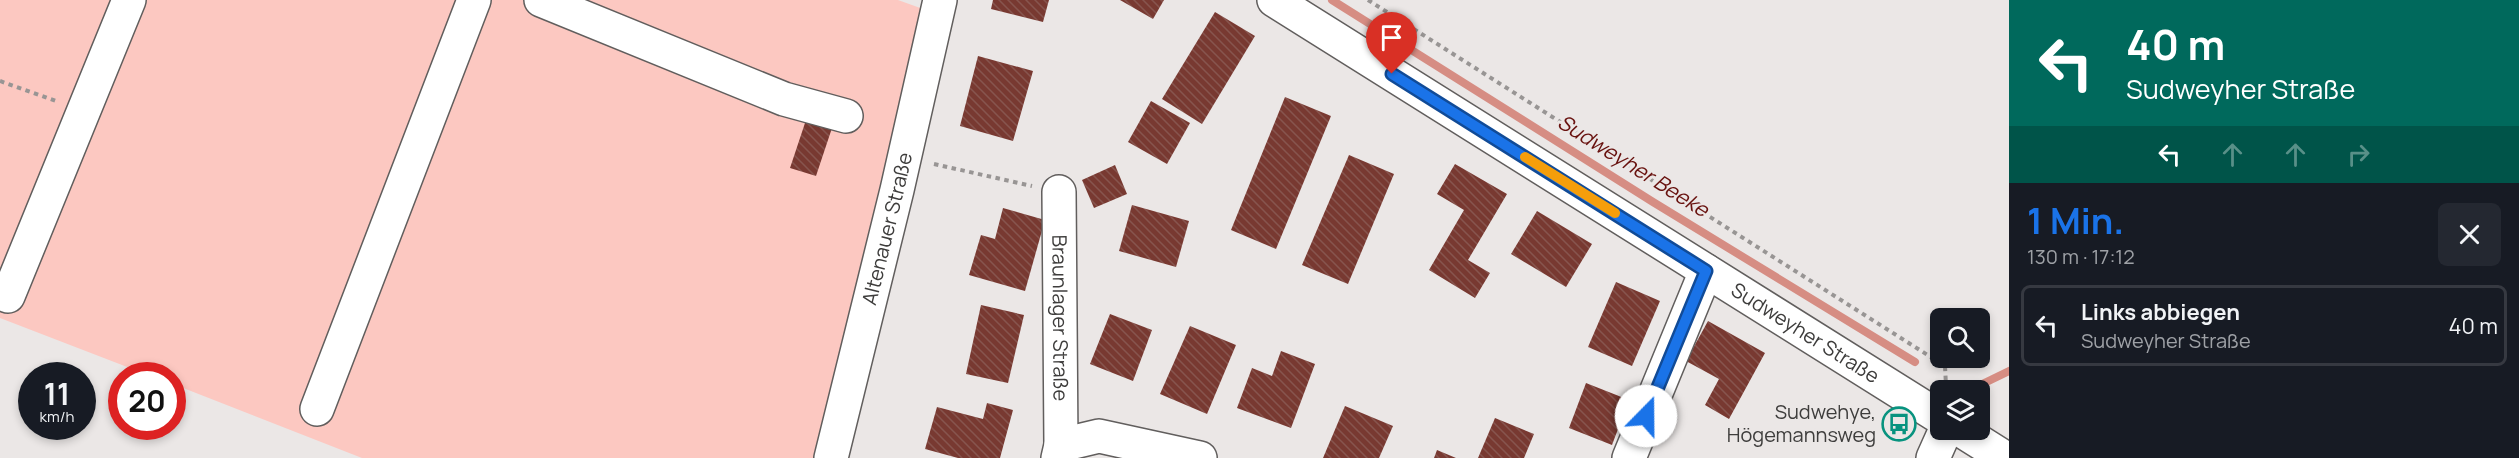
<!DOCTYPE html>
<html lang="de">
<head>
<meta charset="utf-8">
<style>
	:root { --surface:#171b24; --page:#242831; --text:#f1f3f6; --muted:#9ea1a6; --line:#363941; --accent:#1a73e8 }
	body { margin:0; font-family:Manrope,sans-serif; background:var(--page); color:var(--text); height:100vh; display:flex; flex-direction:column; font-size:22px; white-space:nowrap }
	* { box-sizing:border-box; margin:0 }
	p { font-size:20px; color:var(--muted) }
	.icon { flex:none; width:33px; height:33px; fill:none; stroke:currentColor; stroke-width:2; stroke-linecap:round; stroke-linejoin:round }
	.map { position:relative; flex:1; overflow:hidden }
	.details { display:flex; flex-direction:column; background:var(--surface); width:510px }
	.details>* { flex:none }
	.guide { background:#00695c; color:#fff; overflow:hidden }
	.tools { position:absolute; left:1930px; top:308px; display:grid; gap:12px }
	.tools a { display:grid; place-items:center; width:60px; height:60px; border-radius:9px; background:var(--surface); box-shadow:0 3px 9px #0003; font-size:30px }
	.speed { position:absolute; left:18px; top:362px; display:flex; gap:12px; font-size:30px; font-weight:700; text-align:center }
	.speed>* { display:grid; place-content:center; width:78px; height:78px; border-radius:50%; background:var(--surface); box-shadow:0 3px 9px #0003; line-height:1 }
	.speed small { font-size:15px; font-weight:400 }
	.speed .limit { border:9px solid #d22; background:#fff; color:#111 }
	.pin { position:absolute; display:grid; place-items:center; width:51px; height:51px; color:#fff; margin:-62px -26px; border-radius:50% 50% 50% 0; rotate:-45deg; box-shadow:0 0 6px #0007 }
	.pin .icon { rotate:45deg }
	.me { position:absolute; width:66px; margin:-33px; rotate:22deg; stroke-linejoin:round; filter:drop-shadow(0 0 4px #0008) }
	.turn { display:flex; align-items:center; gap:21px; height:126px; padding:0 18px; font-size:27px }
	.turn .icon { width:78px; height:78px; stroke-width:2.5 }
	.turn b { display:block; font-size:42px; line-height:51px }
	.lanes { display:flex; align-items:center; height:57px; padding:0 18px; background:#0003; justify-content:center; gap:30px; direction:ltr }
	.lanes .off { opacity:.35 }
	.round { display:grid; place-items:center; flex:none; width:63px; height:63px; border-radius:9px; background:var(--page) }
	.overview { display:flex; align-items:center; justify-content:space-between; height:102px; padding:0 18px }
	h1 { font-size:36px; font-weight:700; line-height:45px; color:var(--accent) }
	ul { padding:0; list-style:none }
	li { display:flex; align-items:center; gap:18px; height:81px; margin:0 12px 9px; padding:0 6px; border:3px solid var(--line); border-radius:9px }
	li div { flex:1 }
	li b { display:block; font-size:22px }
	li em { font-style:normal }
	main { display:flex; flex:1; min-height:0 }
	.map>svg:first-child { display:block }
	.pitch { fill:#fcc8c1 }
	.lines { fill:none; stroke-linecap:round; stroke-linejoin:round }
	.stream { stroke:#d68d83; stroke-width:8 }
	.building { fill:url(#building-back-hatch) }
	.minor-casing { stroke:#615e5d; stroke-width:36 }
	.major-casing { stroke:#615e5d; stroke-width:36 }
	.path { stroke:#989594; stroke-width:4; stroke-dasharray:4.5 4.5; stroke-linecap:butt }
	.minor { stroke:#fff; stroke-width:33 }
	.major { stroke:#fff; stroke-width:33 }
	.route-casing { stroke:#114b97; stroke-width:15 }
	.route { stroke:#1a73e8; stroke-width:10 }
	.slow { stroke:#f59e0b; stroke-width:10 }
	.labels { text-anchor:middle; stroke-width:6; stroke-linejoin:round; paint-order:stroke }
	.street-label { font-size:20px; fill:#3e3d3c; stroke:#ebe7e6 }
	.poi-label { font-size:20px; fill:#3e3d3c; stroke:#ebe7e6; text-anchor:end }
	.water-label { font-size:21px; font-style:italic; fill:#68110e; stroke:#ebe7e6 }
</style>
</head>
<body>
<main>
<div class="map">
<svg width="2009" height="458" viewBox="0 0 2009 458">
	<defs>
		<pattern id="building-back-hatch" width="6" height="6" patternUnits="userSpaceOnUse" patternTransform="scale(1.5)"><rect width="6" height="6" fill="#783931"/><path d="M-1 5l2 2M0 0l6 6M5-1l2 2" fill="none" stroke="#87554e"/></pattern>
	</defs>
	<rect width="100%" height="100%" fill="#ebe7e6"/>
	<path class="pitch" d="M0,0H898L923,9L819,458H362L173,384L172,375H148L0,318Z"/>
	<g class="lines">
		<g class="stream">
			<path d="M1332,0L1653,202L1915,362"/>
			<path d="M1972,389L2009,371"/>
		</g>
	</g>
	<g class="building">
		<path d="M993,0H1049L1043,22L991,9Z"/>
		<path d="M1120,0H1164L1153,19Z"/>
		<path d="M1215,12L1255,36L1202,124L1162,99Z"/>
		<path d="M978,56L1033,71L1013,141L960,126Z"/>
		<path d="M1285,97L1331,116L1276,249L1231,230Z"/>
		<path d="M1151,101L1190,123L1167,164L1128,142Z"/>
		<path d="M807,117L833,125L816,176L790,168Z"/>
		<path d="M1349,155L1394,174L1348,284L1302,265Z"/>
		<path d="M1455,164L1507,194L1468,260L1490,273L1475,298L1429,270L1464,210L1437,194Z"/>
		<path d="M1115,165L1127,194L1094,208L1082,180Z"/>
		<path d="M1132,205L1189,221L1176,267L1119,251Z"/>
		<path d="M1003,208L1045,220L1025,291L969,275L981,235L995,239Z"/>
		<path d="M1537,211L1592,244L1566,287L1511,254Z"/>
		<path d="M1616,282L1660,301L1632,366L1588,347Z"/>
		<path d="M981,305L1024,315L1008,383L966,374Z"/>
		<path d="M1110,314L1152,330L1133,381L1090,364Z"/>
		<path d="M1708,321L1765,353L1729,419L1705,405L1719,379L1686,361Z"/>
		<path d="M1190,326L1236,345L1207,414L1160,394Z"/>
		<path d="M1281,351L1315,364L1291,428L1237,408L1252,368L1272,376Z"/>
		<path d="M1586,383L1629,400L1612,445L1569,428Z"/>
		<path d="M987,403L1013,410L1000,458H958L925,449L937,407L983,419Z"/>
		<path d="M1345,406L1393,426L1379,458H1323Z"/>
		<path d="M1495,418L1534,434L1524,458H1478Z"/>
		<path d="M1437,450L1456,458H1434Z"/>
	</g>
	<g class="lines">
		<defs>
			<g id="minor">
				<path d="M541,0L784,99L846,116"/>
				<path id="s1" d="M1059,192L1061,445"/>
				<path d="M8,296L129,0"/>
				<path d="M317,409L474,0"/>
				<path id="s2" d="M831,458L897,190L940,0"/>
				<path d="M1058,458L1061,445L1099,436L1200,458"/>
				<path d="M1629,458L1706,271"/>
				<path d="M1933,458L1946,429"/>
			</g>
			<g id="major">
				<path id="s3" d="M1274,0L1941,418"/>
				<path d="M1959,429L2005,458"/>
			</g>
		</defs>
		<use href="#minor" class="minor-casing"/>
		<use href="#major" class="major-casing"/>
		<g class="path">
			<path d="M1368,0L1945,366L1946,386"/>
			<path d="M0,81L56,101"/>
			<path d="M934,164L1032,186"/>
		</g>
		<use href="#minor" class="minor"/>
		<use href="#major" class="major"/>
	</g>
	<g class="lines">
		<defs>
			<path id="route" d="M1392,74L1706,271L1646,416"/>
		</defs>
		<use href="#route" class="route-casing"/>
		<use href="#route" class="route"/>
		<path class="slow" d="M1525,157L1615,213"/>
	</g>
	<defs>
		<symbol id="bus-ring" viewBox="-11 -11 22 22"><circle r="9.5" fill="#ebe7e6" stroke="#08937f" stroke-width="1.5"/><path d="M-5-6H5V4H4V6H2V4H-2V6H-4V4H-5ZM-3.5-4V0h7V-4ZM-3.5 1.2v1.5H-2V1.2ZM2 1.2v1.5H3.5V1.2Z" fill="#08937f"/></symbol>
	</defs>
	<g fill-rule="evenodd">
		<use href="#bus-ring" x="1880" y="405" width="38" height="38"/>
	</g>
	<g class="labels">
		<g class="street-label">
			<text dy="7" stroke="none"><textPath href="#s2" startOffset="236">Altenauer Straße</textPath></text>
			<text dy="7" stroke="none"><textPath href="#s1" startOffset="126">Braunlager Straße</textPath></text>
			<text dy="7" stroke="none"><textPath href="#s3" startOffset="627">Sudweyher Straße</textPath></text>
		</g>
		<g class="poi-label">
			<text x="1876" y="419">Sudwehye,<tspan x="1876" dy="23">Högemannsweg</tspan></text>
		</g>
		<g class="water-label">
			<text transform="translate(1633 166) rotate(32)" y="7">Sudweyher Beeke</text>
		</g>
	</g>
</svg>
<div class="tools">
<a><svg class="icon" aria-label="search" viewBox="0 0 24 24"><circle cx="10" cy="10" r="6"/><path d="M15 15l6 6"/></svg></a>
<a><svg class="icon" aria-label="layers" viewBox="0 0 24 24"><path d="M12 4l9 5-9 5-9-5zM3 14l9 5 9-5"/></svg></a>
</div>
<div class="speed"><div>11<small>km/h</small></div><div class="limit">20</div></div>
<div class="pin" style="left:1392px;top:74px;background:#d93025"><svg class="icon" aria-label="arrive" viewBox="0 0 24 24"><path d="M6 21V4h12l-3 4 3 4H6"/></svg></div>
<svg class="me" style="left:1646px;top:416px" viewBox="-20 -20 40 40"><circle r="19" fill="#fff"/><path d="M0-13L10 11 0 6-10 11z" fill="#1a73e8"/></svg>
</div>
<section class="details">
<div class="guide">
<div class="turn"><svg class="icon" aria-label="left" viewBox="0 0 24 24"><path d="M17 20v-9H6M10 6l-5 5 5 5"/></svg><div><b>40 m</b>Sudweyher Straße</div></div>
<div class="lanes"><svg class="icon" aria-label="left" viewBox="0 0 24 24"><path d="M17 20v-9H6M10 6l-5 5 5 5"/></svg><svg class="icon off" aria-label="ahead" viewBox="0 0 24 24"><path d="M12 20V5M6 11l6-6 6 6"/></svg><svg class="icon off" aria-label="ahead" viewBox="0 0 24 24"><path d="M12 20V5M6 11l6-6 6 6"/></svg><svg class="icon off" aria-label="right" viewBox="0 0 24 24"><path d="M7 20v-9h11M14 6l5 5-5 5"/></svg></div>
</div>
<div class="overview"><div><h1>1 Min.</h1><p>130 m · 17:12</p></div><a class="round"><svg class="icon" aria-label="close" viewBox="0 0 24 24"><path d="M6 6l12 12M18 6L6 18"/></svg></a></div>
<ul>
<li><svg class="icon" aria-label="left" viewBox="0 0 24 24"><path d="M17 20v-9H6M10 6l-5 5 5 5"/></svg><div><b>Links abbiegen</b><p>Sudweyher Straße</p></div><em>40 m</em></li>
</ul>
</section>
</main>
</body>
</html>
